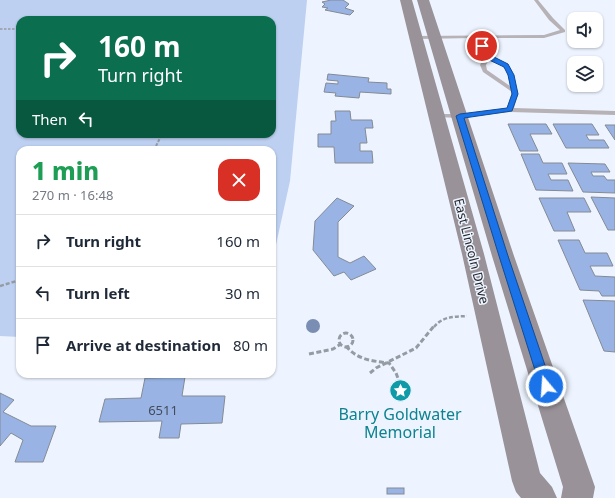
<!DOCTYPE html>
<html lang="en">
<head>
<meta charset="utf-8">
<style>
	:root { --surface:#fff; --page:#f2f2f3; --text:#1f2937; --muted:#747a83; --line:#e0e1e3 }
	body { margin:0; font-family:"Noto Sans",sans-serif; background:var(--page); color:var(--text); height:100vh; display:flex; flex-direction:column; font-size:15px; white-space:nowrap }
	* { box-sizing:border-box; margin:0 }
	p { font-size:13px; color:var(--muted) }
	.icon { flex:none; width:22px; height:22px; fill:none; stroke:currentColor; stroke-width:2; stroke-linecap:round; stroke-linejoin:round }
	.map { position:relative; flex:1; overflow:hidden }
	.sheet { position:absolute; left:16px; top:146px; width:260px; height:232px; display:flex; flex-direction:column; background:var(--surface); border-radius:12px; box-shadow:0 1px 3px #0004 }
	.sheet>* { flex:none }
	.banner { position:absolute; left:16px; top:16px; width:260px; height:122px; border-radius:12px; box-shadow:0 1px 3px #0004; background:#0b6e4f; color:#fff; overflow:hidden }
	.buttons { position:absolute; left:567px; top:12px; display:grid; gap:8px }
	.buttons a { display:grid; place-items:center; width:36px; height:36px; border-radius:8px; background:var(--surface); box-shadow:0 1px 3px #0004; font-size:20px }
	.pin { position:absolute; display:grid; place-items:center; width:34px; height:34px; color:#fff; margin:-17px; border:2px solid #fff; border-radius:50%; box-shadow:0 1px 4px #0007 }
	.me { position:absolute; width:44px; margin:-22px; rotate:342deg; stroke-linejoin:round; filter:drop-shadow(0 0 3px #0008) }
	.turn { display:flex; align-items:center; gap:14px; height:84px; padding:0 16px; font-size:18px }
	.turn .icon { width:52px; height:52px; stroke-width:2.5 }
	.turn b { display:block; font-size:28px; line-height:34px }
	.then { display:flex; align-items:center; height:38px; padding:0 16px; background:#0003; gap:8px; font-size:15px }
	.round { display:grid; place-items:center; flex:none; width:42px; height:42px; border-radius:12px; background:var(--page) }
	.head { display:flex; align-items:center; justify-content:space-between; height:68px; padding:0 16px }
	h1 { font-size:24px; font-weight:800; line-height:30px; color:#1e9e55 }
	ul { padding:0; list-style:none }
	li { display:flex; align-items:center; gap:12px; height:52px; padding:0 16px; border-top:1px solid var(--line) }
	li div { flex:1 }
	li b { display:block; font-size:15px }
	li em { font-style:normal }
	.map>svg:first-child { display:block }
	.green { fill:#bdd0f1; fill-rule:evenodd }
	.building { fill:#99b4e4; stroke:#848a94 }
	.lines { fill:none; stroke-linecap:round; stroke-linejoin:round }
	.path-far3 { stroke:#969ba3; stroke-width:1.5; stroke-dasharray:2.5 1.5; stroke-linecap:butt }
	.path-far2 { stroke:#969ba3; stroke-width:2; stroke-dasharray:3 1.5; stroke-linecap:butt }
	.path-far1 { stroke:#969ba3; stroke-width:2.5; stroke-dasharray:4 2; stroke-linecap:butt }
	.path { stroke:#969ba3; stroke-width:3; stroke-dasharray:5 2.5; stroke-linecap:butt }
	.lane { fill:#b7b2b6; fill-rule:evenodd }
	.secondary { fill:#999298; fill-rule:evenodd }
	.tree { fill:#7a8eb3 }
	.route { fill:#1a73e8; stroke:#114b97 }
	.labels { text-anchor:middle; stroke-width:3; stroke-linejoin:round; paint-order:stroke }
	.street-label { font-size:13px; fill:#26292d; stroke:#edf4ff }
	.near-number-label { font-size:13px; fill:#434c5b }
	.near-culture-label { font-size:16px; fill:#0d838f; stroke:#edf4ff }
</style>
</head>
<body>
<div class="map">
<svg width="615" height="498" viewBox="0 0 615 498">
	<rect width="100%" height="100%" fill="#edf4ff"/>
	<path class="green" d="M0,0H307L290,181L272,263V150H20V337L0,336ZM20,20H272V134H20Z"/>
	<g class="building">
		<path d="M331,0H343L349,4L345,8L354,11L350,15L325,10L328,8L322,7L325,4L322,2Z"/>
		<path d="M328,74L369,78L368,82L387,83V89H391V94L360,92L359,98L335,96L336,93L324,92L326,83L338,84V81L327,80Z"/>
		<path d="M335,111H350L351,120H372L373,128H365L367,143H360V151H372L373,163H335L334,147H318V134H331V121H336Z"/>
		<path d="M508,124H546L552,134H530L538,151H520Z"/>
		<path d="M553,124H592L599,135H586L589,140H604L609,148H566Z"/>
		<path d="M605,125H615V140Z"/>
		<path d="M521,154H539L543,163H562L567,174H548L551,180H568L573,191L536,190Z"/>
		<path d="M568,163L605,164L610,172H591L593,176H604L607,180H615V193L583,192Z"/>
		<path d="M591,197L615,198V230H608Z"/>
		<path d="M337,198L354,206L338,222V257L350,263L364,256L376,269L351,280L344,272L334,276L313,250L315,221Z"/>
		<path d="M539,198H584L591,212H567L575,231H554Z"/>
		<path d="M558,240H579L585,253H607L613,266H590L595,276L615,277V296H602L599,291L580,290Z"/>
		<path d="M583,300L615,301V352L604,351Z"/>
		<path d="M185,377L182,396H225L222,423L181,424L179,438H159L162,421L99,422L105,399L141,398L145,378Z"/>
		<path d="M0,393L14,400L3,412L31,426H56L43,462H15L23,440L11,433L0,446Z"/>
		<rect x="387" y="488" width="17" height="6"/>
	</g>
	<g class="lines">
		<path class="path-far3" d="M0,29H20"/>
		<path class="path-far2" d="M154,150L162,134"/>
		<g class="path-far1">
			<path d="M0,286L20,280"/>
			<path d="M434,327C443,316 453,317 467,316"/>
		</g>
		<g class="path">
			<circle cx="346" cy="340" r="7"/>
			<path d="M346,346C357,360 373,361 389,363L396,373L399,381"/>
			<path d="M309,354L333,349L341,344"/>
			<path d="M370,373L376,368L416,348L434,326"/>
			<circle cx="400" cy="390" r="9"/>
		</g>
		<path class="lane" d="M534,0H538L553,18L565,30V32L544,38H480L490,55L508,64L514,75L518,94L514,108L615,111V115L510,112L460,118L436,117V115L438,114H460L507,108L512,92L483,72L480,65L485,56L475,38L416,39L413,37L414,36L544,35L560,30L549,20ZM489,59C506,67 507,68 510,86L487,70L486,65Z"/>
		<g class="secondary">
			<path d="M400,0H412L484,254L540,473L552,487L557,498H521L516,492L512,481L462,254Z"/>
			<path d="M417,0H429L514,256L595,487L593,498H561L563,487L492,256Z"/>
		</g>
	</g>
	<circle class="tree" cx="313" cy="326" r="7"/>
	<path class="route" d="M480,45H484L490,55L508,64L514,75L518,94L512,111L464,118L508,256L552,386L550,389L546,391L542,389L540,386L499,256L456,116L460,114L507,108L512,94L508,75L504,67L485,58L479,46Z"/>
	<defs>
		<symbol id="sight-disc" viewBox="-11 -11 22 22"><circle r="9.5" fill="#0f9aa8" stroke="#edf4ff"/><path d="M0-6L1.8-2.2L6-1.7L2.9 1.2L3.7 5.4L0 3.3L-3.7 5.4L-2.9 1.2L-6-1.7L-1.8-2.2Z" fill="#fff"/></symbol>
	</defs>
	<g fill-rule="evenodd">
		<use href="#sight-disc" x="388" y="378" width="25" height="25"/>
	</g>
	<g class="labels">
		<g class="street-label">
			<text transform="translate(472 251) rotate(76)" y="5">East Lincoln Drive</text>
		</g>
		<g class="near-number-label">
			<text x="163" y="415">6511</text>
		</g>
		<g class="near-culture-label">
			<text x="400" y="420">Barry Goldwater<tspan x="400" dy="18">Memorial</tspan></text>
		</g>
	</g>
</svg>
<div class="buttons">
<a><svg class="icon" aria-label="sound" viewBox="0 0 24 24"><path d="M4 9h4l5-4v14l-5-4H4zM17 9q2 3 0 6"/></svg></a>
<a><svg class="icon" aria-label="layers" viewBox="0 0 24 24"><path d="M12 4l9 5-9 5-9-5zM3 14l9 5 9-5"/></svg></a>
</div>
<div class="pin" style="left:482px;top:46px;background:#d93025"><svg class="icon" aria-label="arrive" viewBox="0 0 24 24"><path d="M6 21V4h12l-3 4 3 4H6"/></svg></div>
<svg class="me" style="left:546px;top:386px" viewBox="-20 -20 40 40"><circle r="17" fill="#1a73e8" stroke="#fff" stroke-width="3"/><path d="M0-11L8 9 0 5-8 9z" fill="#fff"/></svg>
<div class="banner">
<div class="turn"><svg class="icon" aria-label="right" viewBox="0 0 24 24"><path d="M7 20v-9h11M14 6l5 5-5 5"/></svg><div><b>160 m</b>Turn right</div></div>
<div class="then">Then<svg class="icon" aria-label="left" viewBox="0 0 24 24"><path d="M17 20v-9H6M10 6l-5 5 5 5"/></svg></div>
</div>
<section class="sheet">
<div class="head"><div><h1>1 min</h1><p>270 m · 16:48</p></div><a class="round" style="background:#d93025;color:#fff"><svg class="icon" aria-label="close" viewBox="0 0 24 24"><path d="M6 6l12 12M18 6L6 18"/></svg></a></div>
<ul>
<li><svg class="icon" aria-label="right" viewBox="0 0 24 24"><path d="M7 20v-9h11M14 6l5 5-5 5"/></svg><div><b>Turn right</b></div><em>160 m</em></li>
<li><svg class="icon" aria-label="left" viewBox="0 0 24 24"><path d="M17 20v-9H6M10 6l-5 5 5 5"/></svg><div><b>Turn left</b></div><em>30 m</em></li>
<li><svg class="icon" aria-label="arrive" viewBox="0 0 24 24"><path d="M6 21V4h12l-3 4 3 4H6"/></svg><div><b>Arrive at destination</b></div><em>80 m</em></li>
</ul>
</section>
</div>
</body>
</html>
